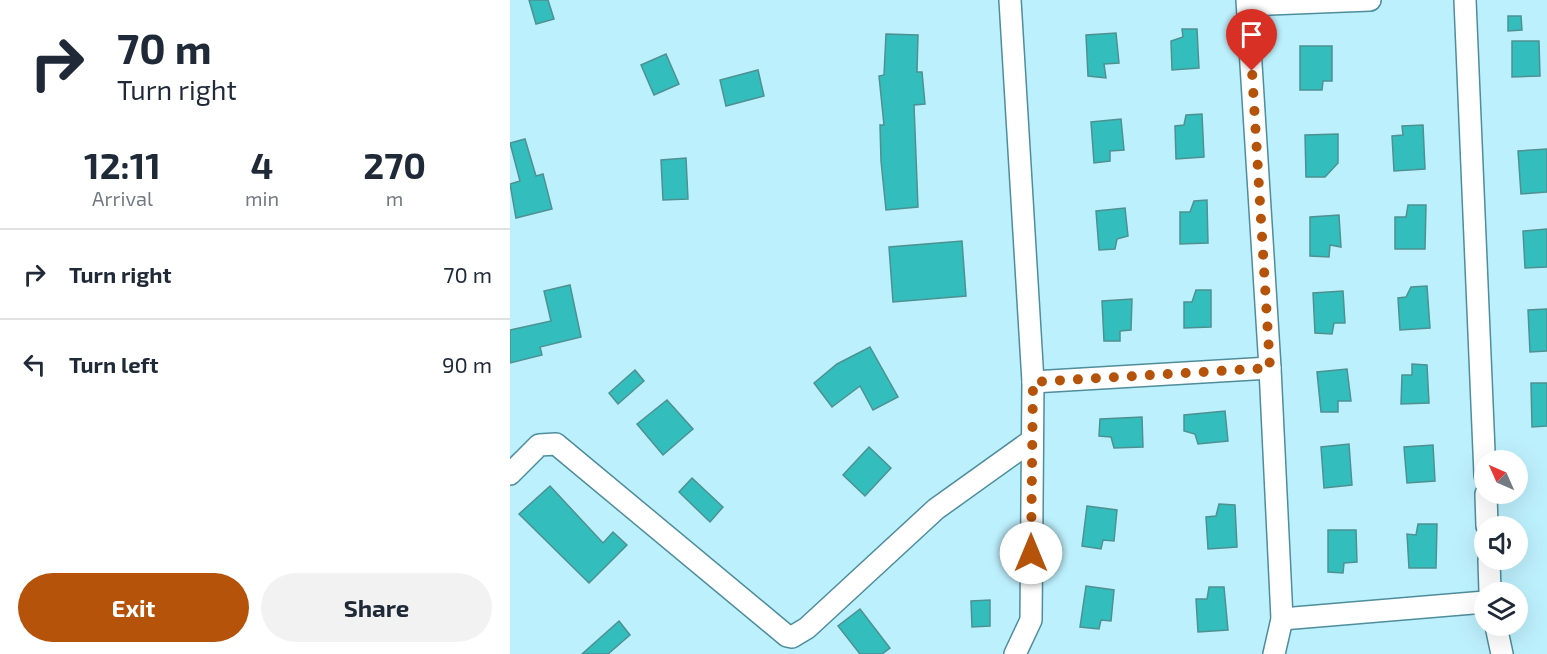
<!DOCTYPE html>
<html lang="en">
<head>
<meta charset="utf-8">
<style>
	:root { --surface:#fff; --page:#f2f2f3; --text:#1f2937; --muted:#747a83; --line:#e0e1e3; --accent:#b45309 }
	body { margin:0; font-family:"Exo 2",sans-serif; background:var(--page); color:var(--text); height:100vh; display:flex; flex-direction:column; font-size:22px; white-space:nowrap }
	* { box-sizing:border-box; margin:0 }
	p { font-size:20px; color:var(--muted) }
	.icon { flex:none; width:33px; height:33px; fill:none; stroke:currentColor; stroke-width:2; stroke-linecap:round; stroke-linejoin:round }
	.map { position:relative; flex:1; overflow:hidden }
	.side { display:flex; flex-direction:column; background:var(--surface); width:510px }
	.side>* { flex:none }
	.top-card { background:#fff; color:var(--text); overflow:hidden }
	.needle { width:39px; rotate:315deg }
	.tools { position:absolute; left:964px; top:450px; display:grid; gap:12px }
	.tools a { display:grid; place-items:center; width:54px; height:54px; border-radius:50%; background:var(--surface); box-shadow:0 6px 24px #0002; font-size:30px }
	.pin { position:absolute; display:grid; place-items:center; width:51px; height:51px; color:#fff; margin:-62px -26px; border-radius:50% 50% 50% 0; rotate:-45deg; box-shadow:0 0 6px #0007 }
	.pin .icon { rotate:45deg }
	.me { position:absolute; width:66px; margin:-33px; rotate:0deg; stroke-linejoin:round; filter:drop-shadow(0 0 4px #0008) }
	.turn { display:flex; align-items:center; gap:21px; height:126px; padding:0 18px; font-size:27px }
	.turn .icon { width:78px; height:78px; stroke-width:2.5 }
	.turn b { display:block; font-size:42px; line-height:51px }
	.eta { display:flex; justify-content:space-evenly; align-items:center; height:102px; text-align:center }
	.eta b { font-size:36px; font-weight:700; line-height:42px }
	.primary-button { display:flex; gap:12px; margin-top:auto; padding:12px 18px }
	.primary-button a { flex:1; height:69px; border-radius:36px; background:var(--accent); color:#fff; font-size:24px; font-weight:700; line-height:69px; text-align:center }
	.primary-button a+a { background:var(--page); color:var(--text) }
	ul { padding:0; list-style:none }
	li { display:flex; align-items:center; gap:18px; height:90px; padding:0 18px; border-top:2px solid var(--line) }
	li div { flex:1 }
	li b { display:block; font-size:22px }
	li em { font-style:normal }
	main { display:flex; flex:1; min-height:0 }
	.map>svg:first-child { display:block }
	.building { fill:#33bdbd; stroke:#4e9191; stroke-width:1.5 }
	.lines { fill:none; stroke-linecap:round; stroke-linejoin:round }
	.minor-casing { stroke:#4e8d9c; stroke-width:24 }
	.minor { stroke:#fff; stroke-width:21 }
	.route { stroke:#b45309; stroke-width:10; stroke-dasharray:0 18 }
</style>
</head>
<body>
<main>
<section class="side">
<div class="top-card">
<div class="turn"><svg class="icon" aria-label="right" viewBox="0 0 24 24"><path d="M7 20v-9h11M14 6l5 5-5 5"/></svg><div><b>70 m</b>Turn right</div></div>
</div>
<div class="eta">
<div><b>12:11</b><p>Arrival</p></div>
<div><b>4</b><p>min</p></div>
<div><b>270</b><p>m</p></div>
</div>
<ul>
<li><svg class="icon" aria-label="right" viewBox="0 0 24 24"><path d="M7 20v-9h11M14 6l5 5-5 5"/></svg><div><b>Turn right</b></div><em>70 m</em></li>
<li><svg class="icon" aria-label="left" viewBox="0 0 24 24"><path d="M17 20v-9H6M10 6l-5 5 5 5"/></svg><div><b>Turn left</b></div><em>90 m</em></li>
</ul>
<div class="primary-button"><a>Exit</a><a>Share</a></div>
</section>
<div class="map">
<svg width="1037" height="654" viewBox="0 0 1037 654">
	<rect width="100%" height="100%" fill="#bdf0fd"/>
	<g class="building">
		<path d="M19,0H38L44,19L26,24Z"/>
		<path d="M998,16H1011L1012,30L998,31Z"/>
		<path d="M672,29H687L689,68L662,70L661,41L673,37Z"/>
		<path d="M606,33L609,63L594,64L596,78L578,76L576,35Z"/>
		<path d="M376,34L408,35L407,72H412L415,104L404,105L408,207L376,210L371,161L370,125H374L369,76L374,75Z"/>
		<path d="M1002,41H1029L1030,76L1002,77Z"/>
		<path d="M790,46H822V81H813L812,90H790Z"/>
		<path d="M156,54L169,84L144,95L131,65Z"/>
		<path d="M248,70L254,96L216,106L210,80Z"/>
		<path d="M692,114L694,157L666,159L665,126L674,125L676,115Z"/>
		<path d="M611,119L614,150L600,151V161L584,163L581,122Z"/>
		<path d="M913,125L915,169L884,171L882,136L893,135L892,126Z"/>
		<path d="M828,134V163L815,177H796L795,135Z"/>
		<path d="M15,139L26,176L33,174L42,209L6,218L0,184L10,181L0,143Z"/>
		<path d="M1037,149V192L1011,194L1008,151Z"/>
		<path d="M176,158L178,199L153,200L151,160Z"/>
		<path d="M697,200L698,243L670,244V212H680L684,201Z"/>
		<path d="M898,205H916L915,249H885V217H896Z"/>
		<path d="M615,208L618,236L607,239L605,249L589,250L586,211Z"/>
		<path d="M829,215L831,247L820,245L819,257L800,256V217Z"/>
		<path d="M1037,229V267L1015,268L1013,231Z"/>
		<path d="M452,241L456,296L383,302L379,247Z"/>
		<path d="M60,285L71,337L30,347L32,355L0,363V330L41,321L34,291Z"/>
		<path d="M917,286L920,328L890,330L888,298L896,297L901,287Z"/>
		<path d="M686,290H701V327L674,328V302H682Z"/>
		<path d="M833,291L835,323H824L822,334L805,333L803,293Z"/>
		<path d="M622,299L621,330L610,331V341H594L592,301Z"/>
		<path d="M1037,309V351L1020,352L1018,310Z"/>
		<path d="M360,347L388,397L363,410L350,386L322,407L304,383L327,364Z"/>
		<path d="M902,364L917,365L919,403L891,404L892,375H902Z"/>
		<path d="M837,369L841,401H828V412H811L807,372Z"/>
		<path d="M125,370L134,381L108,404L99,393Z"/>
		<path d="M1021,383H1037V426L1022,427Z"/>
		<path d="M157,400L183,429L153,455L127,424Z"/>
		<path d="M715,411L718,441L688,444L685,434L674,431V415Z"/>
		<path d="M632,417L633,447L604,448L601,437L589,436L590,419Z"/>
		<path d="M839,444L842,485L814,488L811,447Z"/>
		<path d="M923,445L925,481L897,483L894,447Z"/>
		<path d="M359,447L381,468L355,496L333,475Z"/>
		<path d="M182,478L213,507L200,522L169,492Z"/>
		<path d="M40,486L93,543L103,532L117,545L79,583L9,514Z"/>
		<path d="M709,504L725,505L727,547L698,549L696,517L706,516Z"/>
		<path d="M577,506L607,510L604,541L593,540L591,549L572,546Z"/>
		<path d="M908,524H927L926,568H899L897,534L906,535Z"/>
		<path d="M818,530H846L847,562L834,563L833,573L818,572Z"/>
		<path d="M576,586L604,590L601,621L591,620L589,629L570,627Z"/>
		<path d="M699,587H714L718,630L688,632L686,599H697Z"/>
		<path d="M480,600V626L462,627L461,601Z"/>
		<path d="M350,609L380,648L372,654H350L328,626Z"/>
		<path d="M109,621L120,635L98,654H72Z"/>
	</g>
	<g class="lines">
		<defs>
			<g id="minor">
				<path d="M500,0L523,382L521,620L505,654"/>
				<path d="M737,0L760,368L772,619L764,654"/>
				<path d="M955,0L975,475"/>
				<path d="M738,5L860,0"/>
				<path d="M523,382L760,368"/>
				<path d="M0,474L29,445L46,444L277,636L282,637L297,628L426,509L521,441"/>
				<path d="M976,494L977,526"/>
				<path d="M979,560L980,592"/>
				<path d="M772,619L975,602"/>
				<path d="M986,626L992,654"/>
			</g>
		</defs>
		<use href="#minor" class="minor-casing"/>
		<use href="#minor" class="minor"/>
	</g>
	<g class="lines">
		<path class="route" d="M521,553L523,382L760,368L742,71"/>
	</g>
</svg>
<div class="tools">
<a><svg class="needle" viewBox="-14 -14 28 28"><path d="M0-13l5 13h-10z" fill="#e53935"/><path d="M0 13l5-13h-10z" fill="#747a83"/></svg></a>
<a><svg class="icon" aria-label="sound" viewBox="0 0 24 24"><path d="M4 9h4l5-4v14l-5-4H4zM17 9q2 3 0 6"/></svg></a>
<a><svg class="icon" aria-label="layers" viewBox="0 0 24 24"><path d="M12 4l9 5-9 5-9-5zM3 14l9 5 9-5"/></svg></a>
</div>
<div class="pin" style="left:742px;top:71px;background:#d93025"><svg class="icon" aria-label="arrive" viewBox="0 0 24 24"><path d="M6 21V4h12l-3 4 3 4H6"/></svg></div>
<svg class="me" style="left:521px;top:553px" viewBox="-20 -20 40 40"><circle r="19" fill="#fff"/><path d="M0-13L10 11 0 6-10 11z" fill="#b45309"/></svg>
</div>
</main>
</body>
</html>
